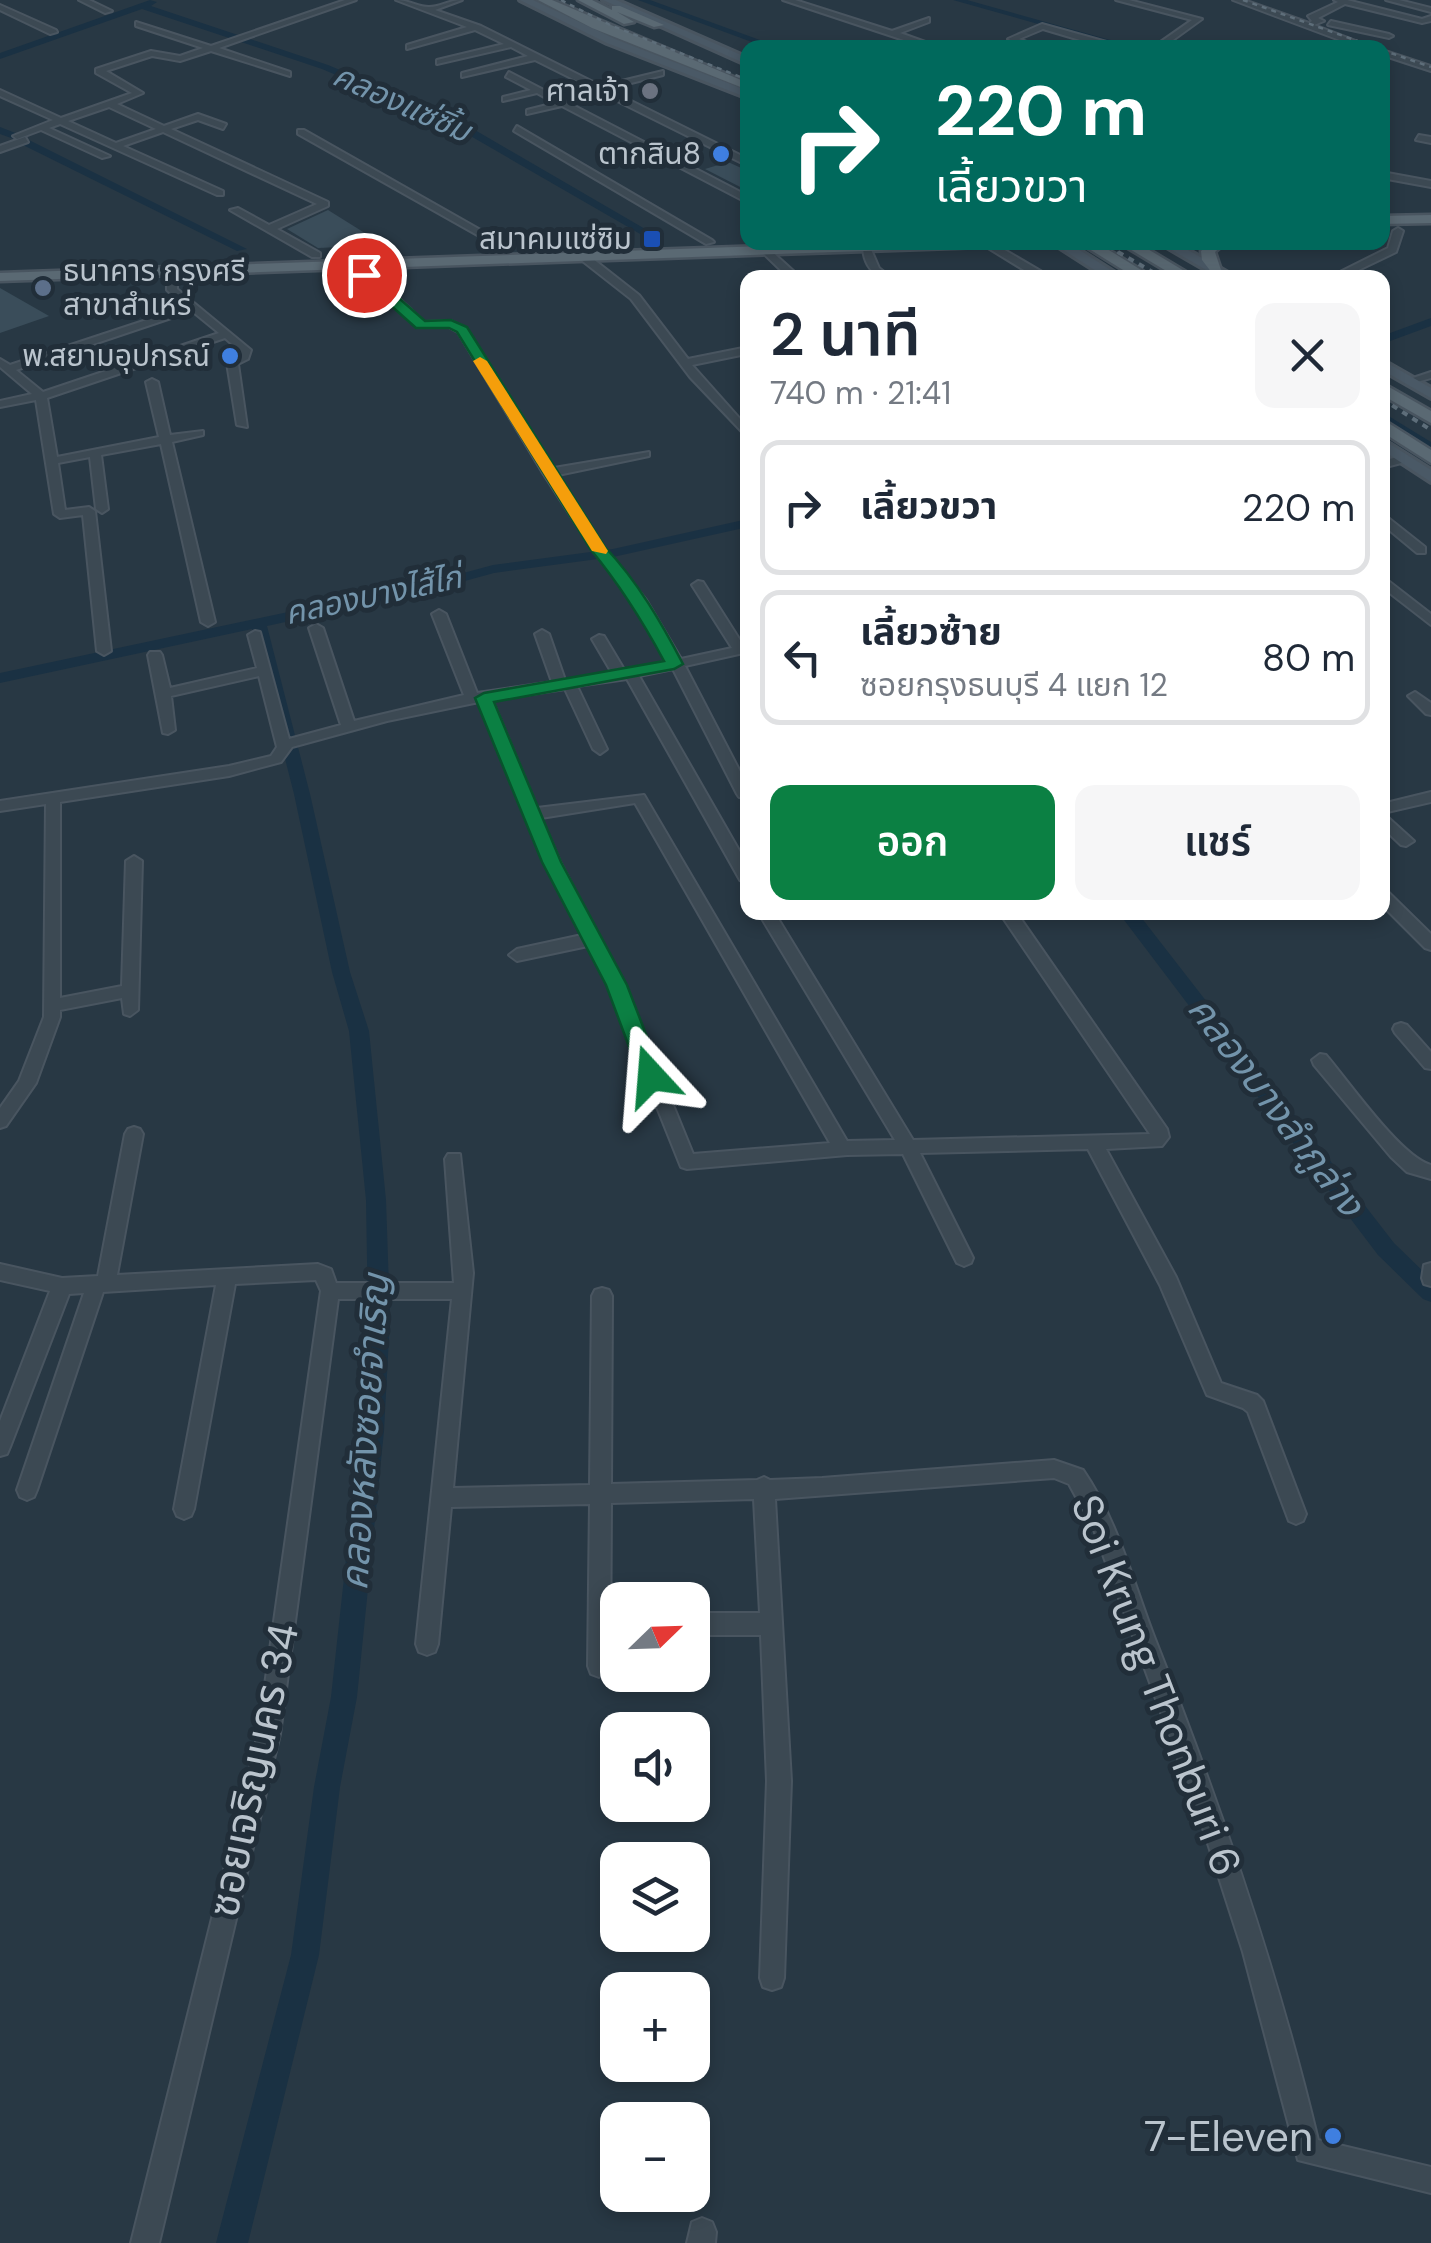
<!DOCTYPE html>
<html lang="th">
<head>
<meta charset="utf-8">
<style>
	:root { --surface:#fff; --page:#f6f6f7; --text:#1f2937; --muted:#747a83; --line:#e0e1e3; --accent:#0b8043 }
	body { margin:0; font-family:"DM Sans","Noto Sans Thai",sans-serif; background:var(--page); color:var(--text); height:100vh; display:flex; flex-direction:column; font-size:38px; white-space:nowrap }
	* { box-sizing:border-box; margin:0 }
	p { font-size:32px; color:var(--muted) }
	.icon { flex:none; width:55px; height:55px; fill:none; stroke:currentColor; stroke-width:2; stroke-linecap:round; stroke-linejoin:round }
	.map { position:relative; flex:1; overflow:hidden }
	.details { position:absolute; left:740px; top:270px; width:650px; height:650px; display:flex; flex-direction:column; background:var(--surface); border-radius:20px; box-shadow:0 5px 15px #0003 }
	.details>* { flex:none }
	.banner { position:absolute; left:740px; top:40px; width:650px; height:210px; border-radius:20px; box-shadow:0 5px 15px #0003; background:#00695c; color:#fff; overflow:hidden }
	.needle { width:65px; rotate:67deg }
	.buttons { position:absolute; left:600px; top:1582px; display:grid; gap:20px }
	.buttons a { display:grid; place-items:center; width:110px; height:110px; border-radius:20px; background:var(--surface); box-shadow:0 5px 15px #0003; font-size:50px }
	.pin { position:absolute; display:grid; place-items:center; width:85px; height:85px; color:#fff; margin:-42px; border:5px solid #fff; border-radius:50%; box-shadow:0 2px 10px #0007 }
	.me { position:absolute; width:110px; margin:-55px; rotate:341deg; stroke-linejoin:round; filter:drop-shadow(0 0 8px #0008) }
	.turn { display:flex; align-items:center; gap:35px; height:210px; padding:0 30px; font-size:45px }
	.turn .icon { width:130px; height:130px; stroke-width:2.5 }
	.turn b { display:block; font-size:70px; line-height:85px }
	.round { display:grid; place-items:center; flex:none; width:105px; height:105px; border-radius:20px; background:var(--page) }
	.head { display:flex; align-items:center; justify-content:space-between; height:170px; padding:0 30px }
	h1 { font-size:60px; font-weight:600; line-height:75px }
	.action { display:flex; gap:20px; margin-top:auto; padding:20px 30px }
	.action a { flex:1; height:115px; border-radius:20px; background:var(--accent); color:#fff; font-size:40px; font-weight:600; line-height:115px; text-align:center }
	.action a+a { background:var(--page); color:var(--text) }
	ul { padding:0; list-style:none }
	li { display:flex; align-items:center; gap:30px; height:135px; margin:0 20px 15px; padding:0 10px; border:5px solid var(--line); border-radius:20px }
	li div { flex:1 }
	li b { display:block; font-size:38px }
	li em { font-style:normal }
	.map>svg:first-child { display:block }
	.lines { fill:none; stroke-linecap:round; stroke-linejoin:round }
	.canal { fill:#1a3143; fill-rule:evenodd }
	.building { fill:#3a4d5a }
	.street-casing { stroke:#495560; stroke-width:4 }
	.secondary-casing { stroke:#495560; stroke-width:6 }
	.primary-casing { stroke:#495560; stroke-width:5 }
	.street { fill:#3c4953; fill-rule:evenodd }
	.secondary { fill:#4a5966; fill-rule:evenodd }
	.primary { fill:#5a6973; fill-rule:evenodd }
	.rail-far1 { stroke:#5e6e7a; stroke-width:2.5; stroke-dasharray:5 5; stroke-linecap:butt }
	.rail { stroke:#5e6e7a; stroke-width:4; stroke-dasharray:6 6; stroke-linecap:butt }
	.route { fill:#0b8043; stroke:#07532c; stroke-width:2.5 }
	.slow { fill:#f59e0b }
	.worship-dot { fill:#6b7280; stroke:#212e39; stroke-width:4 }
	.shop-dot { fill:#3f7fe0; stroke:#212e39; stroke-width:4 }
	.transit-dot { fill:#1a4fb4; stroke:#212e39; stroke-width:4 }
	.service-dot { fill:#5c6f8a; stroke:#212e39; stroke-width:4 }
	.labels { text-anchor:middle; stroke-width:10; stroke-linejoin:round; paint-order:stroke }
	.far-poi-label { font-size:30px; fill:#bac4cd; stroke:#212e39; text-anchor:end }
	.far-water-label { font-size:32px; font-style:italic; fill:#7394ab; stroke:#212e39 }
	.water-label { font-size:38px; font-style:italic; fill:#7394ab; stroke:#212e39 }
	.near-street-label { font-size:42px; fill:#bac4cd; stroke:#212e39 }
	.near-poi-label { font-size:42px; fill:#bac4cd; stroke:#212e39; text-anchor:end }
</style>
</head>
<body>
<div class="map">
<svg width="1431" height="2243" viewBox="0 0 1431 2243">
	<rect width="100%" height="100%" fill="#283844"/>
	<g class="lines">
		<g class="canal">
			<path d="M150,0L157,2L151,6L328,65L456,119L652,233L642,235L448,123L322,69L142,9L0,59V53Z"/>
			<path d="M638,0H650L782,48H768Z"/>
			<path d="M953,0H967L1139,48H1123Z"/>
			<path d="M0,127L18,134L19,136L14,139L0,134Z"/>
			<path d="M21,140H29L247,249L237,251L21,144Z"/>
			<path d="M1431,318V326L1382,344V336Z"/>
			<path d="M1382,412L1431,442V452L1382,422Z"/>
			<path d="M748,519V527L613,557L494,573L432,590L267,626L310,794L350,972L369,1031L386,1200L390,1318L384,1431L357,1697L340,1787L319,1955L248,2243H216L291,1955L314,1787L331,1697L360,1431L368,1318L366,1200L349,1031L332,972L294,794L252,629L0,683V673L430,582L493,565L613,549Z"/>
			<path d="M1118,912H1137L1394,1243L1431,1279V1302L1423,1299L1378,1255Z"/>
		</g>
	</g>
	<g class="building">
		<path d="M728,162L748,171V191L705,169Z"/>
		<path d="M328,210L384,245L318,248L287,229Z"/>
		<path d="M0,288L49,316L0,333Z"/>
	</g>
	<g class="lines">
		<defs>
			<g id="street">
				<path d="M79,0H89L112,11L105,13Z"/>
				<path d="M345,0H356L219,48L290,72V76L211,51L180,61L152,56L106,71L143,93L117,104L164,126L198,114L226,124L223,129L198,120L171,129L328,202V206L277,229L320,253V257H312L230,210L238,208L269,225L317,204L163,132L123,146L223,191V195H217L60,124L49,128L110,156L102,158L41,130L17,139L13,136L53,120L0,96V90L61,118L132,93L96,73V69L151,51L180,56L203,48L136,26V22L211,46ZM109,107L156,129L116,143L68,121Z"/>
				<path d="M396,0C408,0 418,7 429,7C440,7 450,0 462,0L435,10L481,26L601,86L663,71V75L607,89L748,159V166L535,60L462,77V73L528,56L511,47L437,64V60L504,44L475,30L407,49V45L467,27Z"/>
				<path d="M783,0H795L892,31L929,18V22L900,33L942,48H928Z"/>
				<path d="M1116,0H1129L1202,19L1162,48H1152L1192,20Z"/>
				<path d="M1233,0H1244L1309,23L1312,21L1308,16L1338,2L1334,0H1347L1422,19L1431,16V21L1422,23L1345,4L1318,18L1324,21L1314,25L1374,48H1361Z"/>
				<path d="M1386,0H1399L1431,8V12Z"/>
				<path d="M0,5L56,30L57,32L50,34L0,10Z"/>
				<path d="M1331,21L1389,34L1393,36L1389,38L1328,25Z"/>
				<path d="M1042,24L1121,46L1122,48H1107L1043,29L1019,39L1043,48H1030L1008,39Z"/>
				<path d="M1382,50L1431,66V71L1382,55Z"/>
				<path d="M509,72L748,196V203L562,106L527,114V110L555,103L537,93L503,101V97L531,90L506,77Z"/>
				<path d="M517,126L712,240L714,242L706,244L514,131Z"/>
				<path d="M298,130H304L512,248L504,250L298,134Z"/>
				<path d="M1419,135L1431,137V143L1416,140Z"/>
				<path d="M25,137L28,142L0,152V146Z"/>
				<path d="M1382,172L1431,181V187L1382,178Z"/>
				<path d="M1398,228L1403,231L1396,252L1342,278H1328L1388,248L1393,231Z"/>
				<path d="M991,242L1049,276L1050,278H1037L980,243Z"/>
				<path d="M863,245H869L879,268L892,278C872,278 863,263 863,245Z"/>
				<path d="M763,249H769L801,278H789L763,253Z"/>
				<path d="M580,255H588L639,295L688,359L743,348L748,349V358L741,355L692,365L748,428V438L690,377L631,299L580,259Z"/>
				<path d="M360,262L424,322L451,321L466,328L554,468L649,452V456L558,475L604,548L646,600L681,659L732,648L692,585L698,581L703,582L743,645L748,644V652L685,666L748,787V798L739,797L737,794L673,669L639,676L748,866V885L740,880L627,679L577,686L607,749L600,754L593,749L565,689L492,700L537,808L644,795L847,1141L895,1140L758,912H774L913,1140L1150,1134L999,912H1016L1167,1129L1169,1137L1162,1146L1106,1149L1176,1277L1221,1383L1257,1395L1263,1401L1306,1514L1303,1521L1296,1524L1289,1521L1248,1412L1243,1408L1207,1395L1160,1285L1088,1149L920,1153L973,1258L971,1263L964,1266L957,1263L903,1154L847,1155L687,1169L681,1167L608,985L588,946L517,961L509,955L517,949L582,935L544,862L479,702L387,721L292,747L281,762L229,776L60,802V998L122,986L126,861L134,856L142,861L138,1010L130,1016L124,1014L122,998L60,1010V1017L36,1083L6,1126L0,1128V1108L19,1081L44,1017L46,804L0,811V801L229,766L271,756L277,747L259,676L171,696L175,730L168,734L163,733L148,655L150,652H160L162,655L170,688L257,668L248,635L255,631L260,632L289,739L341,725L309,628L316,624L323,628L354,721L464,695L432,614L439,610L446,614L477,693L552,682L535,634L542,630L549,634L565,680L612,673L592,639L599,635L604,636L625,671L669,661L634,601L595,553L543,473L458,332L449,327H417L361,277L355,265ZM635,803L830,1143L693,1154L624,985L560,862L541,818Z"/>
				<path d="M172,269L177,272V289L251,350L248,359L238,364L247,427L237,425L227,363L239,355L240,351L225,338L47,398L57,457L159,437L146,382L152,379L158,382L170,435L203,431V435L172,442L215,622L208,626L201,622L161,444L101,455L108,509L102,513L96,509L90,457L58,463L65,510L89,507L95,511L111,651L104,655L97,651L83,515L60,518L54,514L36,400L0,407V401L32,394L0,367V359L10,365L186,307L167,290V272ZM192,311L219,333L43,392L16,370Z"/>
				<path d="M1431,372V378L1410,384L1404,381Z"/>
				<path d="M1405,455L1411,459L1409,461L1382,468V461Z"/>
				<path d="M1382,513L1425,547V553H1417L1382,524Z"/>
				<path d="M1382,576L1431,614V625L1382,587Z"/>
				<path d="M1415,692L1431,703V715L1426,714L1408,696Z"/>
				<path d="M1431,792V802L1383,813L1414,841L1406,846L1401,845L1382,827V804Z"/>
				<path d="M1382,890L1387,891L1431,934V950L1425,948L1382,905Z"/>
				<path d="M1401,1023L1407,1025L1431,1052V1069L1425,1068L1395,1033L1393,1029L1395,1025Z"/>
				<path d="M1320,1054L1326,1055C1349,1082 1401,1157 1431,1165V1179L1407,1172L1391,1157L1314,1065L1312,1060Z"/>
				<path d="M134,1127L140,1129L143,1134L117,1275L318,1264L331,1269L336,1283H454L445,1159L448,1154H460L473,1273L453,1488L590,1485L592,1296L595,1290L602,1288L609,1290L612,1296L611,1484L757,1480L764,1477L770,1480L822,1478L1054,1460L1083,1470C1118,1521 1133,1582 1155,1639C1220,1803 1277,1968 1318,2140L1431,2167V2193L1298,2160L1243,1952L1201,1822L1094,1530L1069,1484L1054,1478L775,1499L791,1781L784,1978L781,1987L772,1990L763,1987L760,1978L767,1781L761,1635H692V1613H760L754,1499L611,1503L610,1666L607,1674L599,1677L591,1674L588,1666L590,1504L451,1507L438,1644L435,1652L427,1655L419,1652L416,1644L452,1299H338L280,1734L159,2243H131L258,1734L321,1291L316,1280L235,1284L194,1509L191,1516L184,1519L177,1516L174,1509L216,1285L103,1292L37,1490L34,1497L27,1500L20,1497L17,1490L84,1293L69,1294L10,1447L7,1454L0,1456V1421L50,1291L0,1280V1264L62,1278L98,1276L125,1134L128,1129Z"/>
				<path d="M1431,1263V1286L1424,1284L1422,1278L1424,1265Z"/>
				<path d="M702,2218L712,2222L716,2232L715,2243H687L692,2222Z"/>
			</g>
			<g id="secondary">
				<path d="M520,0H533L615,39L748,91V98L607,43Z"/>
				<path d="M603,0H616L748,58V65Z"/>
				<path d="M1051,242H1067L1123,278H1107Z"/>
				<path d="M1158,242H1174L1237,278H1220Z"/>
				<path d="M1382,360L1431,388V398L1382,370Z"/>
				<path d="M1382,439L1431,470V482L1382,450Z"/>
			</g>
			<g id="primary">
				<path d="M538,0H552L748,83V90L592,28Z"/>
				<path d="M578,0H592L612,10V6H620L664,25L654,27L617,12L634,22L624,24Z"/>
				<path d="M1431,215V223L1382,224V216Z"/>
				<path d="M875,242H1018L1011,246L0,281V273Z"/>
				<path d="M1078,242H1096L1154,278H1136Z"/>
				<path d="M1118,242H1136L1196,278H1178Z"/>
				<path d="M1210,242H1226L1215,252L1222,273H1212L1202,260L1201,251Z"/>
				<path d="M1382,383L1431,411V423L1382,395Z"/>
				<path d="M1382,419L1431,450V463L1382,432Z"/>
			</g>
		</defs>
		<use href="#street" class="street-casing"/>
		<use href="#secondary" class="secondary-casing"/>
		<use href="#primary" class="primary-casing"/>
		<use href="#street" class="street"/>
		<use href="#secondary" class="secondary"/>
		<use href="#primary" class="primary"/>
		<g class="rail-far1">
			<path d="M561,0L610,25L748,80"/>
			<path d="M1243,0L1377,48"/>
			<path d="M1382,50L1431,67"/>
			<path d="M1100,242L1122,255"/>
		</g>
		<g class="rail">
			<path d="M1118,252L1163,278"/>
			<path d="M1382,399L1431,430"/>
		</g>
	</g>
	<path class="route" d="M360,272H369L425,321L451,320L467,327L605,547C638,582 661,622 683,664L674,669L494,702L561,862L627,985L662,1076L659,1082L651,1085L640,1076L606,985L542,862L475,698L484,693L664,661C642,620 620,585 591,550L457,332L449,328H416L360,278Z"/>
	<path class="slow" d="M480,357L487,361L608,551L606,554L592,551L473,361Z"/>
	<circle class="worship-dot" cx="650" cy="91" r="10"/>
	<g class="shop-dot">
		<circle cx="721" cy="154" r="10"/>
		<circle cx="230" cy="356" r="10"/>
		<circle cx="1333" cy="2136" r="10"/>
	</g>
	<rect class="transit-dot" x="642" y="229" width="20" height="20" rx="5"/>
	<circle class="service-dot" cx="43" cy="288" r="10"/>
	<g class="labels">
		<g class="far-poi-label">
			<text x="630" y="101">ศาลเจ้า</text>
			<text x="701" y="164">ตากสิน8</text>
			<text x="632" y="249">สมาคมแซ่ซิม</text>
			<text x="63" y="281" text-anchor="start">ธนาคาร กรุงศรี<tspan x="63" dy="34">สาขาสำเหร่</tspan></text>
			<text x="210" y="366">พ.สยามอุปกรณ์</text>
		</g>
		<g class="far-water-label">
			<text transform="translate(402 103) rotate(24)" y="11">คลองแซ่ซิ้ม</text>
			<text transform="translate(373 595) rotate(-12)" y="11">คลองบางไส้ไก่</text>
		</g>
		<g class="water-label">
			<text transform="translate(1276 1106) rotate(53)" y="13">คลองบางลำภูล่าง</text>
			<text transform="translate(365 1432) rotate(-86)" y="13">คลองหลังซอยจำเริญ</text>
		</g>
		<g class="near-street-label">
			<text transform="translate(1157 1685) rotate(69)" y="15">Soi Krung Thonburi 6</text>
			<text transform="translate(253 1770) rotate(-78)" y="15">ซอยเจริญนคร 34</text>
		</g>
		<g class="near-poi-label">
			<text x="1313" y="2151">7-Eleven</text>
		</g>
	</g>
</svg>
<div class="buttons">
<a><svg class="needle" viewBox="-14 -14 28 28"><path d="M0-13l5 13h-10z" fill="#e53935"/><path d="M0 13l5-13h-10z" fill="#747a83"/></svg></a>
<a><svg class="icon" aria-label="sound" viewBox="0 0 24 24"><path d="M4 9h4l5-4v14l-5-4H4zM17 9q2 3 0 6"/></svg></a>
<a><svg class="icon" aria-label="layers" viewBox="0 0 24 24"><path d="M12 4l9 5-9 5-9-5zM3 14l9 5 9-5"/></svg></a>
<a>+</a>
<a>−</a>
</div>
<div class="pin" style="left:364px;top:275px;background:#d93025"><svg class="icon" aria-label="arrive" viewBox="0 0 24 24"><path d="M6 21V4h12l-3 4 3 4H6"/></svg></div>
<svg class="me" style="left:651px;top:1076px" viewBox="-20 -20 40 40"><path d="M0-17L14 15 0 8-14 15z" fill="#0b8043" stroke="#fff" stroke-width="4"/></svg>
<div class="banner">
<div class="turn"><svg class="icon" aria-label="right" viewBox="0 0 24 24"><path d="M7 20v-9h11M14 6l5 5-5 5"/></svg><div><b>220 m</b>เลี้ยวขวา</div></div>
</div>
<section class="details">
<div class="head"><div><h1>2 นาที</h1><p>740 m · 21:41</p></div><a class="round"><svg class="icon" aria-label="close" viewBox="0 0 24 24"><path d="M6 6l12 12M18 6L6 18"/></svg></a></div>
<ul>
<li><svg class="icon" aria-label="right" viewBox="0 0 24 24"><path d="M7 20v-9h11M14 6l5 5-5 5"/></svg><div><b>เลี้ยวขวา</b></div><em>220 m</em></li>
<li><svg class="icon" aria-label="left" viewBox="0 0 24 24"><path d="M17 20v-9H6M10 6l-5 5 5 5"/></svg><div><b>เลี้ยวซ้าย</b><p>ซอยกรุงธนบุรี 4 แยก 12</p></div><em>80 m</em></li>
</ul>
<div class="action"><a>ออก</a><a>แชร์</a></div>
</section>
</div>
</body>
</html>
